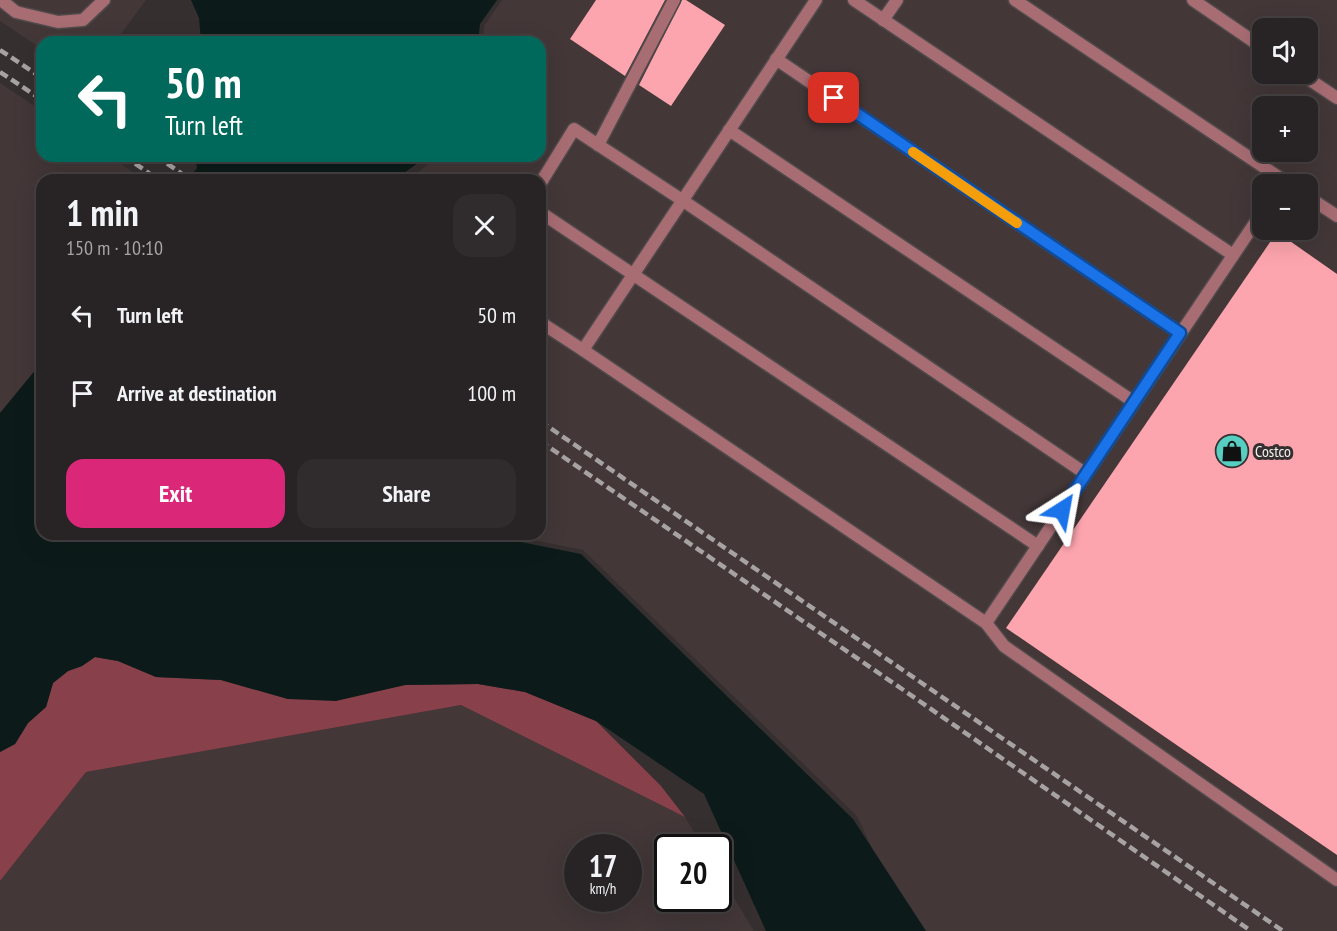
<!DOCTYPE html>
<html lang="en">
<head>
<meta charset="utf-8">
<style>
	:root { --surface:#282324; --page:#302b2c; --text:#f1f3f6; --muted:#a5a4a6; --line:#444041; --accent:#db2777 }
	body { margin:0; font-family:"PT Sans Narrow",sans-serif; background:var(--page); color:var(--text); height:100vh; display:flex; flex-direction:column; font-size:22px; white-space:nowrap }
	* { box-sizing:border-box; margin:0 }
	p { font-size:20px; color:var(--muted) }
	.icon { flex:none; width:33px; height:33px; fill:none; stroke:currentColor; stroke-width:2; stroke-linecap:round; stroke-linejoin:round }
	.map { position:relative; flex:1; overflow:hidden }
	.details { position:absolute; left:36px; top:174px; width:510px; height:366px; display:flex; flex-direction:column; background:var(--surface); border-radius:18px; box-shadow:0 6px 24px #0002,0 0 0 2px var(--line) }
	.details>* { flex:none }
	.hud { position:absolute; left:36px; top:36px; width:510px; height:126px; border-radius:18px; box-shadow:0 6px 24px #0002,0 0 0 2px var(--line); background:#00695c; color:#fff; overflow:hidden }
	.tools { position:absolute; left:1252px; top:18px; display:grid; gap:12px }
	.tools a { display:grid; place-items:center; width:66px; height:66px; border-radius:12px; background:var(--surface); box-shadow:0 6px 24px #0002,0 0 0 2px var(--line); font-size:30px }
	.speed { position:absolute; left:564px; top:834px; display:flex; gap:12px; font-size:30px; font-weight:700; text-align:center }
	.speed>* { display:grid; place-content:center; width:78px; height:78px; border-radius:50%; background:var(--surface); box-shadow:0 6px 24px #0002,0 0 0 2px var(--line); line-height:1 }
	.speed small { font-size:15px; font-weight:400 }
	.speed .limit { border:3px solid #111; border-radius:9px; background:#fff; color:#111 }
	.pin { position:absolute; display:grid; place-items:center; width:51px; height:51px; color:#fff; margin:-26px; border-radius:12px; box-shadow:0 3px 9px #0006 }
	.me { position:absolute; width:66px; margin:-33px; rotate:34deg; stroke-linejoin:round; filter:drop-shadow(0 0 4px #0008) }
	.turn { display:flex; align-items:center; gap:21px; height:126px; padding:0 30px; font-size:27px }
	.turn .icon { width:78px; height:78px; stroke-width:2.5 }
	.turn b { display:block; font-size:42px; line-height:51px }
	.round { display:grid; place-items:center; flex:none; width:63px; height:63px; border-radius:18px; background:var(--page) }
	.head { display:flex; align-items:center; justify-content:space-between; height:102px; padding:0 30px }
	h1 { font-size:36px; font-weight:600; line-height:45px }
	.action { display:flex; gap:12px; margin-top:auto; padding:12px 30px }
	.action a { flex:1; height:69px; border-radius:18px; background:var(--accent); color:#fff; font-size:24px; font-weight:600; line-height:69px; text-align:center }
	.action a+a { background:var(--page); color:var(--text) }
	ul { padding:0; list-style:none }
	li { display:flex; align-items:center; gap:18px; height:78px; padding:0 30px }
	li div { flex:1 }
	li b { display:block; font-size:22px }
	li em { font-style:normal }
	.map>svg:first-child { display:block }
	.built { fill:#433738; fill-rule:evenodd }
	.green { fill:#88404a }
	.water { fill:#0c1b19 }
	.building { fill:#fda5ae }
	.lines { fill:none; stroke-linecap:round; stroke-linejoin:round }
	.service-casing { stroke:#504a4b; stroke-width:15 }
	.minor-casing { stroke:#504a4b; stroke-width:15 }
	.service { stroke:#a76d73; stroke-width:12 }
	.minor { stroke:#a76d73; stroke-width:12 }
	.rail { stroke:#a7a3a3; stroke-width:4.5; stroke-dasharray:9 4.5; stroke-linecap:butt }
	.route-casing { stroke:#114b97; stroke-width:15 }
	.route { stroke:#1a73e8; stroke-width:10 }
	.slow { stroke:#f59e0b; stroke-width:10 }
	.labels { text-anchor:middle; stroke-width:6; stroke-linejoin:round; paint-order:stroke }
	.poi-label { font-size:16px; fill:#f4f1f1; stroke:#352f30; text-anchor:start }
</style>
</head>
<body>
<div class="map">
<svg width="1337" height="931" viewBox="0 0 1337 931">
	<rect width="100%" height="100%" fill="#352f30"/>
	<g class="built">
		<path d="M0,0H146L115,42H42V49L0,21Z"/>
		<path d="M502,0H1337V931H911L857,816L583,550L503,534H540V180H409L438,156H540V42H483L484,26ZM1263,28H1308V74H1263ZM1263,106H1308V152H1263ZM1263,184H1308V230H1263Z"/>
		<path d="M0,83L42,111V156H109L144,180H42V362L0,413Z"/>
		<path d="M461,705L685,817L703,847L668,848V898H718L719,873L754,931H0V881L86,772ZM578,848H628V898H578Z"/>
	</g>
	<path class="green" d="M95,657L118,661L156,677L221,680L288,699L381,690L405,685L478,684L525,692L596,721L661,786L685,817L461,705L86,772L0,881V752L15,744L28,723L46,707L53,683L68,671L82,666Z"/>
	<g class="water">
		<path d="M191,0H497L480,24L478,42H201L199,18Z"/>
		<path d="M195,156H428L394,180H188L197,168Z"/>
		<path d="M42,362V534H481L581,554L853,819L926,931H766L704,794L596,721L525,692L478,684L405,685L336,701L288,699L221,680L156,677L118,661L95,657L82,666L68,671L53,683L46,707L28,723L15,744L0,752V413Z"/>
	</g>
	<g class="building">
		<path d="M596,0H665L625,76L570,39Z"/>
		<path d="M682,0H686L725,25L671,106L639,85Z"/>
		<path d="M1277,232L1337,274V855L1006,628Z"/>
	</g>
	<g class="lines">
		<defs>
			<g id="service">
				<path d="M1,0L16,12L58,22L83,20L104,0"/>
				<path d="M816,0L583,350L986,623L1004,646L1337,880"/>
				<path d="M854,0L1233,255"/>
				<path d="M1015,0L1283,180"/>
				<path d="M883,20L897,0"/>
				<path d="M776,59L1180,333"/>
				<path d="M729,130L1134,402"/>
				<path d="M598,145L674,0"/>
				<path d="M540,184L574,129L682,200L1086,474"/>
				<path d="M1308,197L1337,216"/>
				<path d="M540,212L1038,546"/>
				<path d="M540,322L583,350"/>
				<path d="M986,623L1263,211"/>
			</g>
			<g id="minor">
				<path d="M1193,0L1263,48"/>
				<path d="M1301,74L1337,98"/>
			</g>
		</defs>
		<use href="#service" class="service-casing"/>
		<use href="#minor" class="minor-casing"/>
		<use href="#service" class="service"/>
		<use href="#minor" class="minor"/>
		<g class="rail">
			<path d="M0,50L42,78"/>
			<path d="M0,72L42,100"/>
			<path d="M124,156L159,180"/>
			<path d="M156,156L191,180"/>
			<path d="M540,421L1283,931"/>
			<path d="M540,441L902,689L1251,931"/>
		</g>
	</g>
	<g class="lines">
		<defs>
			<path id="route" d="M834,98L1180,333L1062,510"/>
		</defs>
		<use href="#route" class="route-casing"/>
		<use href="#route" class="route"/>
		<path class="slow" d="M913,152L1017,223"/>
	</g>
	<defs>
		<symbol id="shop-disc" viewBox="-11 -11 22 22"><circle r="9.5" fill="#57cec2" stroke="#352f30"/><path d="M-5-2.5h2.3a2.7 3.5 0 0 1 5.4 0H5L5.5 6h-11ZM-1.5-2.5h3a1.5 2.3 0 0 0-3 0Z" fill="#111"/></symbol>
	</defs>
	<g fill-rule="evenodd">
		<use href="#shop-disc" x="1213" y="432" width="38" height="38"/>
	</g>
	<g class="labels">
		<g class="poi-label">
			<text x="1255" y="457">Costco</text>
		</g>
	</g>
</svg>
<div class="tools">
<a><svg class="icon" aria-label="sound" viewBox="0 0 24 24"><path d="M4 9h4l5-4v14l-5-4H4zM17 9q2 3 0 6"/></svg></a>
<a>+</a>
<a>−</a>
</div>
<div class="speed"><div>17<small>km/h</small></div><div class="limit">20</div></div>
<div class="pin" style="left:834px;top:98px;background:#d93025"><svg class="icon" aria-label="arrive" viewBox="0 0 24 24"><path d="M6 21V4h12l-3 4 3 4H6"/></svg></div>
<svg class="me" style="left:1062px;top:510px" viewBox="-20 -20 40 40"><path d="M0-17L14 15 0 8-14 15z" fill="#1a73e8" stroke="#fff" stroke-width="4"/></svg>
<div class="hud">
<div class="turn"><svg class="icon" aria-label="left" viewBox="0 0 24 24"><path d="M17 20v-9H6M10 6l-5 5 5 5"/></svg><div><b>50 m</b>Turn left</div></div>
</div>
<section class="details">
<div class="head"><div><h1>1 min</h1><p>150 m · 10:10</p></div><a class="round"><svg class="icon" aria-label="close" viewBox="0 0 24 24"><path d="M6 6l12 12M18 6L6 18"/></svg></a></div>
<ul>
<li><svg class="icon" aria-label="left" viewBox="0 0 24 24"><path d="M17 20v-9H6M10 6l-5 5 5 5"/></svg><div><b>Turn left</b></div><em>50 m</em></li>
<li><svg class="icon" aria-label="arrive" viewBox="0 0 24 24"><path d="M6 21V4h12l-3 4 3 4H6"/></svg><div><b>Arrive at destination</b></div><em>100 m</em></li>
</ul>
<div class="action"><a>Exit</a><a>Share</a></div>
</section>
</div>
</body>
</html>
